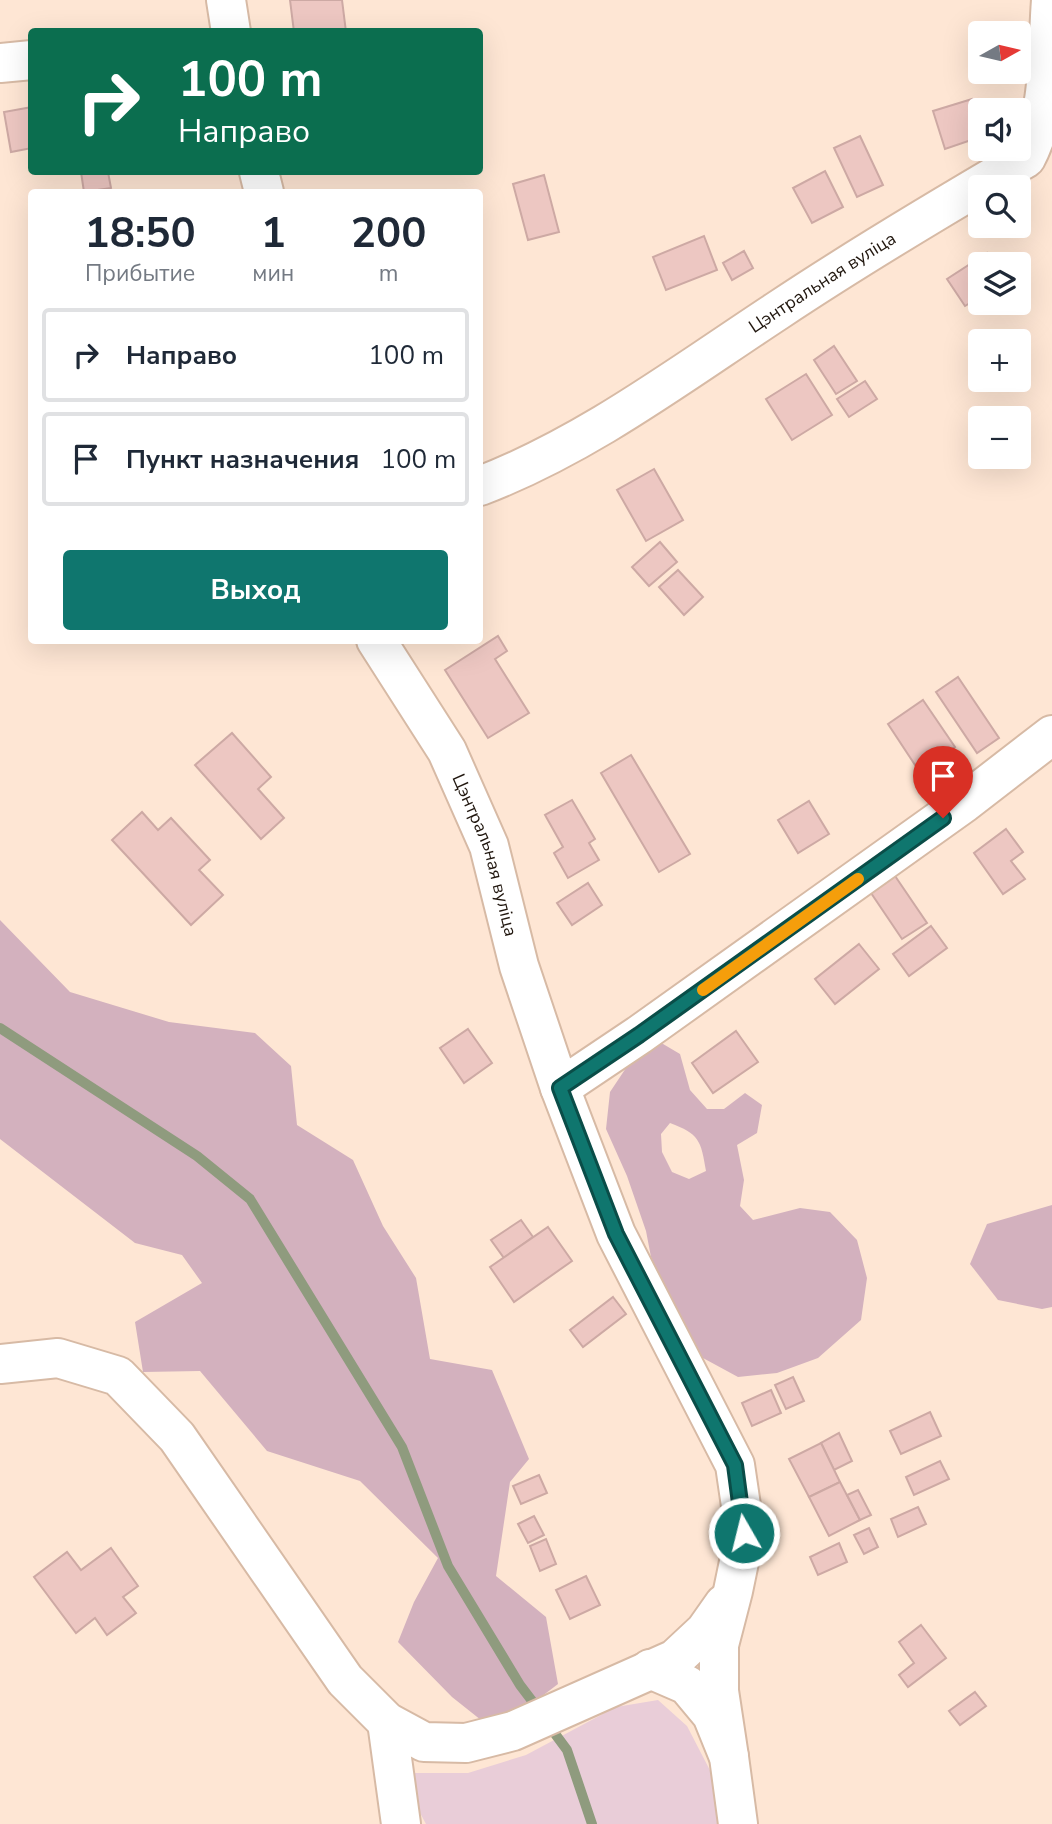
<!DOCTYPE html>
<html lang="ru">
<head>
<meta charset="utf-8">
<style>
	:root { --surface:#fff; --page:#f2f2f3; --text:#1f2937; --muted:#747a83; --line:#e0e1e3; --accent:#0f766e }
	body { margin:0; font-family:"Nunito Sans",sans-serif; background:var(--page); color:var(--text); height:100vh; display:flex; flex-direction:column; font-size:26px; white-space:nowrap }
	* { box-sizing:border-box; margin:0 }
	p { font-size:23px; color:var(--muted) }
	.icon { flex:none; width:38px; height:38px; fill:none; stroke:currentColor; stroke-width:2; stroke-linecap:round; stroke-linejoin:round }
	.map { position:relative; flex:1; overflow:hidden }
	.panel { position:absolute; left:28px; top:189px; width:455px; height:455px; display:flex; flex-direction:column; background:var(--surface); border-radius:7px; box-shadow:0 7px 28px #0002 }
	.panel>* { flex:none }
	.banner { position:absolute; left:28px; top:28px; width:455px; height:147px; border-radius:7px; box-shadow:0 7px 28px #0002; background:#0b6e4f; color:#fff; overflow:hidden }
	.needle { width:46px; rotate:82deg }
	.buttons { position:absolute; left:968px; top:21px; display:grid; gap:14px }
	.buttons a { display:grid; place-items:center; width:63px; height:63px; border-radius:7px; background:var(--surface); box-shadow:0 7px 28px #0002; font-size:35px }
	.pin { position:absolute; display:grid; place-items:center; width:60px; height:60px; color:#fff; margin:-72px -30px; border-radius:50% 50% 50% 0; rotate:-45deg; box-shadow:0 0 7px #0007 }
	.pin .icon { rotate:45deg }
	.me { position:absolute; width:77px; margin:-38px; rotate:352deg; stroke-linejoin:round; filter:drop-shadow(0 0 5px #0008) }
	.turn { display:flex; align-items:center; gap:24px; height:147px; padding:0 35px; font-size:32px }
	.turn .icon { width:91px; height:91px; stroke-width:2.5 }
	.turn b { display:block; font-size:49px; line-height:60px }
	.eta { display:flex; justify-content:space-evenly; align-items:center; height:119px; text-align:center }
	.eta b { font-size:42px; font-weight:700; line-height:49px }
	.primary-button { display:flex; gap:14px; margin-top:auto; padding:14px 35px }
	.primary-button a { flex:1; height:80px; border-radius:7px; background:var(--accent); color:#fff; font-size:28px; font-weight:700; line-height:80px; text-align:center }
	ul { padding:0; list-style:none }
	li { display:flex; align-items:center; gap:21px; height:94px; margin:0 14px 10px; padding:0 21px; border:4px solid var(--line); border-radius:7px }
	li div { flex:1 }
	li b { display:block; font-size:26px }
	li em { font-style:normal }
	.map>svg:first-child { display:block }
	.green { fill:#e9cdd8 }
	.forest { fill:#d3b1be; fill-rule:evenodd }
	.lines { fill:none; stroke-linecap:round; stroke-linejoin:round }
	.stream { stroke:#8f9b7e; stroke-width:10 }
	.building { fill:#edc7c2; stroke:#cda9a4; stroke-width:2 }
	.minor-casing { stroke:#d7baa5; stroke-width:42 }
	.minor { stroke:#fff; stroke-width:38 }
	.route-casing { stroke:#0a4d48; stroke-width:18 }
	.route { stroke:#0f766e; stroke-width:12 }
	.slow { stroke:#f59e0b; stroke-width:12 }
	.labels { text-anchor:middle; stroke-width:5; stroke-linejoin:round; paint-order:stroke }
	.street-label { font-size:18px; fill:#20160e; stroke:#fee6d4 }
</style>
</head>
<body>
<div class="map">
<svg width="1052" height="1824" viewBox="0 0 1052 1824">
	<rect width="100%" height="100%" fill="#fee6d4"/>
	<path class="green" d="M658,1700L687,1726L715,1780L717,1824H426L412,1798L413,1773H468L526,1755L616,1707Z"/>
	<g class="forest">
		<path d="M0,920L70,992L169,1022L255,1033L291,1066L297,1125L353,1160L383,1226L416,1278L430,1359L492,1370L529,1459L510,1482L496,1576L546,1617L558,1684L516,1716L486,1724L452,1697L398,1642L414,1602L438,1558L360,1481L267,1451L200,1371L143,1372L135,1322L202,1283L182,1255L135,1243L0,1139Z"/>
		<path d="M658,1041L680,1054L690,1090L707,1109H724L745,1093L762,1105L757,1133L737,1145L744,1180L740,1206L753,1220L800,1208L830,1212L857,1240L867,1278L861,1320L818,1358L777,1373L738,1377L703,1358L681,1323L651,1257L646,1231L627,1176L606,1129L610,1092L630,1062ZM670,1123C699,1134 701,1140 706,1171L689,1179L672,1172L662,1152L661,1134Z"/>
		<path d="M1052,1205V1307L1042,1309L998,1300L970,1264L987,1224Z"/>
	</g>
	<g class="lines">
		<g class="stream">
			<path d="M0,1028L197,1156L250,1199L402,1447L448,1566L520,1685L539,1710"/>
			<path d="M547,1723L567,1750L592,1824"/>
		</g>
	</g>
	<g class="building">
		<path d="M290,0H342L346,32H294Z"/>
		<path d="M972,99L980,124V137L945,149L933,111Z"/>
		<path d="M32,107V148L11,152L4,112Z"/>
		<path d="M860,136L883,185L857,197L834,148Z"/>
		<path d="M825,171L843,207L812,223L793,188Z"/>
		<path d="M81,172H108L111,188L84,192Z"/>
		<path d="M544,175L559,232L528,240L513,184Z"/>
		<path d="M704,236L717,270L666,290L653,257Z"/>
		<path d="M744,251L753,268L732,280L723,263Z"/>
		<path d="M987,253L994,264H980V297L965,306L947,279Z"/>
		<path d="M834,346L857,381L836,394L814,360Z"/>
		<path d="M806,374L832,415L792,440L766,399Z"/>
		<path d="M865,381L877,399L849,417L837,399Z"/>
		<path d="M654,469L683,520L646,541L617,490Z"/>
		<path d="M660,542L677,562L649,586L632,567Z"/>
		<path d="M678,570L703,597L684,615L659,587Z"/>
		<path d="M498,636L507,651L495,659L529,713L488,738L445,670Z"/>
		<path d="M958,677L999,738L977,753L936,692Z"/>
		<path d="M923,700L955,747L919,771L888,724Z"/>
		<path d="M232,733L271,777L258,789L284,818L261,839L195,765Z"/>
		<path d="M631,755L690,854L659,872L601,773Z"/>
		<path d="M572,800L595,839L589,843L599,860L568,878L554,853L563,847L545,815Z"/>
		<path d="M809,801L829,834L798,853L778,820Z"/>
		<path d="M142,812L158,830L171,818L210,860L199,870L223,895L191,925L112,840Z"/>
		<path d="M1006,829L1023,852L1011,861L1025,879L1003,894L974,853Z"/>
		<path d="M893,873L927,923L902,939L869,890Z"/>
		<path d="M588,883L602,905L572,925L557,903Z"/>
		<path d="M931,926L947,948L909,976L893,954Z"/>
		<path d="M859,944L879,969L835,1004L815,979Z"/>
		<path d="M468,1029L492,1063L464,1083L440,1048Z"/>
		<path d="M736,1031L758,1062L713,1093L692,1063Z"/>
		<path d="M521,1220L533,1237L504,1258L491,1240Z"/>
		<path d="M548,1227L572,1261L514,1302L490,1267Z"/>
		<path d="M613,1297L626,1314L583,1347L570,1330Z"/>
		<path d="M793,1377L804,1401L786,1409L775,1385Z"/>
		<path d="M771,1390L781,1413L752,1426L742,1403Z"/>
		<path d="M930,1412L941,1436L901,1454L890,1431Z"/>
		<path d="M839,1433L852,1461L834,1470L821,1443Z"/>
		<path d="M821,1443L840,1482L809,1497L789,1459Z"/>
		<path d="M940,1461L949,1479L914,1495L906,1477Z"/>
		<path d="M539,1475L547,1493L521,1504L513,1486Z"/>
		<path d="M840,1482L860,1520L829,1536L809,1497Z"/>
		<path d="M858,1490L871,1515L860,1520L847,1495Z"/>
		<path d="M918,1507L926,1524L898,1537L891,1519Z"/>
		<path d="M534,1516L544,1535L528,1543L518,1524Z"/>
		<path d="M869,1528L878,1547L864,1554L854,1535Z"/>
		<path d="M546,1539L556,1564L540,1571L530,1546Z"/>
		<path d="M839,1543L847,1562L818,1575L810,1557Z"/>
		<path d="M111,1548L138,1586L123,1597L136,1613L107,1635L95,1618L76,1633L34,1577L67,1552L81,1570Z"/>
		<path d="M586,1576L600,1605L570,1619L556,1590Z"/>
		<path d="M921,1625L946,1658L908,1687L899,1675L914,1663L899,1642Z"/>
		<path d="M975,1692L986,1706L960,1725L949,1711Z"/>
	</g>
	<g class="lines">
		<defs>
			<g id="minor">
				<path d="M226,0L231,32"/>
				<path d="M0,63L32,60"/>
				<path d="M259,172L264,192"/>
				<path id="s1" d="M480,486C587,445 681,374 777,311C858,257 942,207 1026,158C1051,111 1047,52 1051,0"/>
				<path id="s2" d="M376,640L447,751L489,846L519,966L560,1088L616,1234L735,1465L745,1533L733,1591L719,1645V1691L729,1757"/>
				<path d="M560,1088L639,1035L964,803L1052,735"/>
				<path d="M0,1364L58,1358L118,1376L177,1437L345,1680L387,1722L424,1742L466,1743L513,1731L675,1659L705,1631L724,1604"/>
				<path d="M650,1669L687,1685L712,1715L729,1757L738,1824"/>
				<path d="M387,1722L401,1824"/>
			</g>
		</defs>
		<use href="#minor" class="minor-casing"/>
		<use href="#minor" class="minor"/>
	</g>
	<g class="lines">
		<defs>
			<path id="route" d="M744,1533L735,1465L616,1234L560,1088L639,1035L943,818"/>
		</defs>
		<use href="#route" class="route-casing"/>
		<use href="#route" class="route"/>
		<path class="slow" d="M703,990L858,879"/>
	</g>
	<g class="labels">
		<g class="street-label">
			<text dy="6" stroke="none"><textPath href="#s1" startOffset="399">Цэнтральная вуліца</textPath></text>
			<text dy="6" stroke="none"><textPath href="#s2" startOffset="243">Цэнтральная вуліца</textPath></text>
		</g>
	</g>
</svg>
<div class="buttons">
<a><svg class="needle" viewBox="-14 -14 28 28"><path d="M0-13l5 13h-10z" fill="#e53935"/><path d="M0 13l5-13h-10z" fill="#747a83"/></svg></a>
<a><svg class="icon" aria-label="sound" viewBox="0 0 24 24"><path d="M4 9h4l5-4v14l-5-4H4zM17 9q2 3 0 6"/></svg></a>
<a><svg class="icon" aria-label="search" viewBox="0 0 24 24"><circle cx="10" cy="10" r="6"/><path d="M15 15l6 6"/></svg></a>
<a><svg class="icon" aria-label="layers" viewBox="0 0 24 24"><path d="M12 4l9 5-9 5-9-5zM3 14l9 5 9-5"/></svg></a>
<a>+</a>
<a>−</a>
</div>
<div class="pin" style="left:943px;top:818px;background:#d93025"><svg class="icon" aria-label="arrive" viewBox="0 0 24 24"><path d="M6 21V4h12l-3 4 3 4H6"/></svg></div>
<svg class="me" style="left:744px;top:1533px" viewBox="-20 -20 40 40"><circle r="17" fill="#0f766e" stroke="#fff" stroke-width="3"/><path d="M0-11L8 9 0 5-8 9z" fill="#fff"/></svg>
<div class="banner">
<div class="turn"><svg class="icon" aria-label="right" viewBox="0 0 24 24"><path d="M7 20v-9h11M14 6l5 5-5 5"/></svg><div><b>100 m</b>Направо</div></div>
</div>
<section class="panel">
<div class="eta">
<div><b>18:50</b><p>Прибытие</p></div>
<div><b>1</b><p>мин</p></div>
<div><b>200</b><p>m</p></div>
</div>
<ul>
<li><svg class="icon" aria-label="right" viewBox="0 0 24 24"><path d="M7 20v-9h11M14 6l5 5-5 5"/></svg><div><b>Направо</b></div><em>100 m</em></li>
<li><svg class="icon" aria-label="arrive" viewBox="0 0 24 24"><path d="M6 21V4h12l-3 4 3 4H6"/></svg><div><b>Пункт назначения</b></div><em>100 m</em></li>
</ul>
<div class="primary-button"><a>Выход</a></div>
</section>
</div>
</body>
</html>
